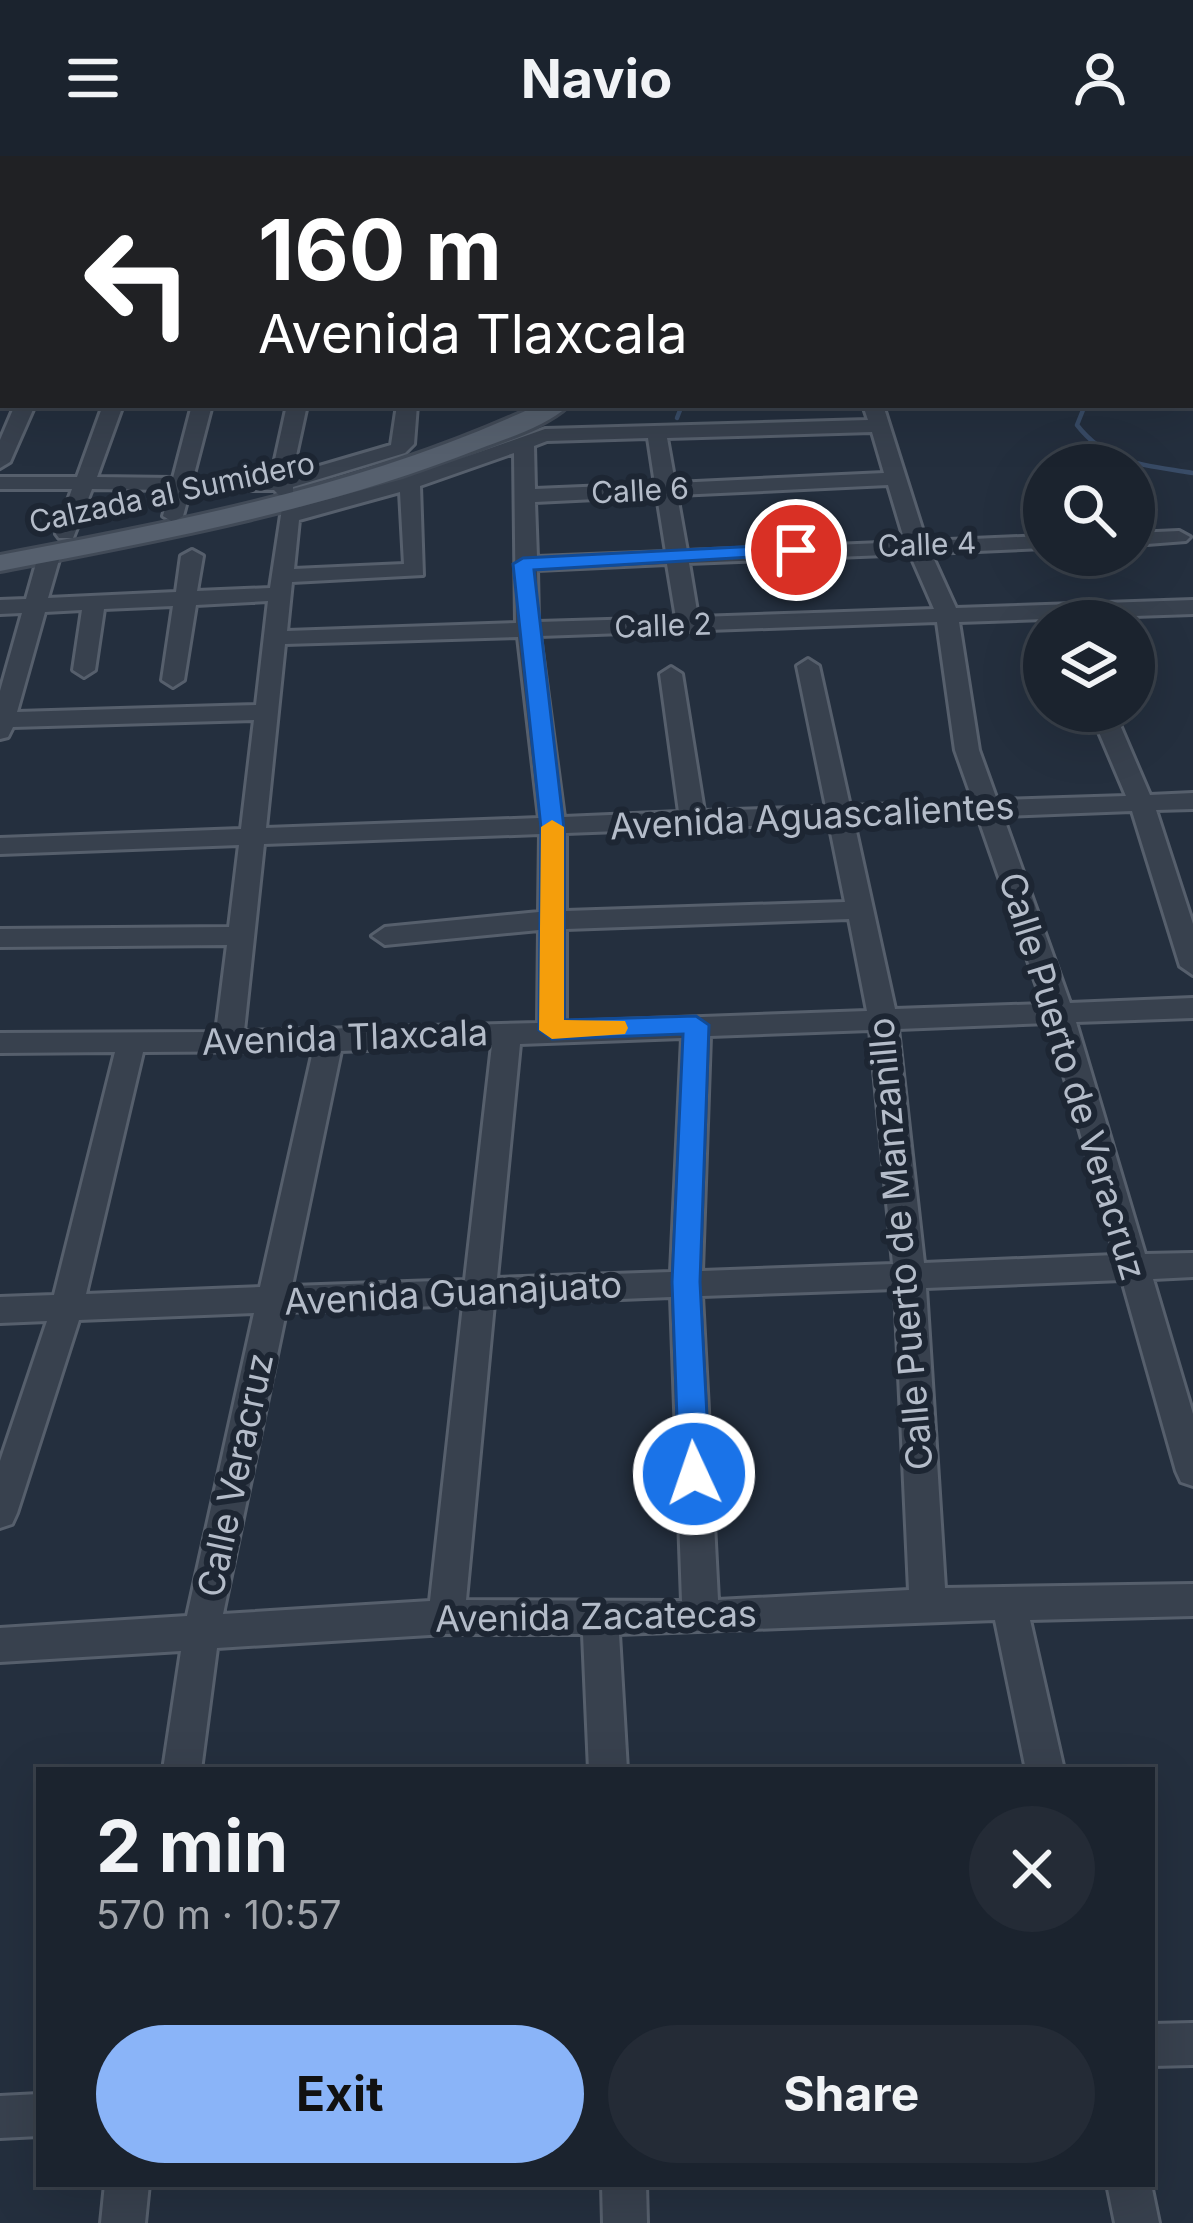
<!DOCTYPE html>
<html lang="en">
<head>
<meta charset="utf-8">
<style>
	:root { --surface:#1b232e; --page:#242b36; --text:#f1f3f6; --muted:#a0a4aa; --line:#39404a; --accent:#8ab4f8 }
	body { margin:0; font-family:Inter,sans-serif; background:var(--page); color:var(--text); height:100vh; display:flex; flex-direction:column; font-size:45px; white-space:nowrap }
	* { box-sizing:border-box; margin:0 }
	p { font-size:39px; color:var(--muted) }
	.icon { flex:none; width:66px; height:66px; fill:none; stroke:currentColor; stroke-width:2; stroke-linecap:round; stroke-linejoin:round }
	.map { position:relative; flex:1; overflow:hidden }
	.side { position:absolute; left:36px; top:1611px; width:1119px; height:420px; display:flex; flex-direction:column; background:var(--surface); border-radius:0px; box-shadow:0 12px 48px #0002,0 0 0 3px var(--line) }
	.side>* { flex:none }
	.guide { position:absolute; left:0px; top:0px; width:1194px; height:252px; box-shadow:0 12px 48px #0002,0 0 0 3px var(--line); background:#202124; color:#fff; overflow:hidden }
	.controls { position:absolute; left:1023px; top:288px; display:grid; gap:24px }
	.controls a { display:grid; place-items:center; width:132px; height:132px; border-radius:50%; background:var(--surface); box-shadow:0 12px 48px #0002,0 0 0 3px var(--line); font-size:60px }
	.pin { position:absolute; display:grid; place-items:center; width:102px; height:102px; color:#fff; margin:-51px; border:6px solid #fff; border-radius:50%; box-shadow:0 3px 12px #0007 }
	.me { position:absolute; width:132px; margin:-66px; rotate:357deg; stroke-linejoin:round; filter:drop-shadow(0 0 9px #0008) }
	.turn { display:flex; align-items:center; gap:42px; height:252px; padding:0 60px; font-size:54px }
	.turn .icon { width:156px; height:156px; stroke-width:2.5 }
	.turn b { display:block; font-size:84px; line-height:102px }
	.round { display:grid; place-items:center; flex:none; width:126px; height:126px; border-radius:63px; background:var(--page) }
	.headline { display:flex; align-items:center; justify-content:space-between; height:204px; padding:0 60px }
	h1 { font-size:72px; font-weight:700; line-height:90px }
	.button { display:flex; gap:24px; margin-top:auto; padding:24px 60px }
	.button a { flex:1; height:138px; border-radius:72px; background:var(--accent); color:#111; font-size:48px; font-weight:700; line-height:138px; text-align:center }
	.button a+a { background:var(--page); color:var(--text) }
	header { display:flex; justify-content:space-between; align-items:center; height:156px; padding:0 60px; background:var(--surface); font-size:54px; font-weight:700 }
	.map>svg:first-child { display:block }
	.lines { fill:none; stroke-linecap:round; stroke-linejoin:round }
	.stream { stroke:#394c67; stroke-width:4.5 }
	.minor-casing { stroke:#565f6c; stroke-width:6 }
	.major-casing { stroke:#414a57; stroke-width:6 }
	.minor { fill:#38414e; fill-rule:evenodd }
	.major { fill:#56606e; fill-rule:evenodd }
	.route { fill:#1a73e8; stroke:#114b97; stroke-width:3 }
	.slow { fill:#f59e0b }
	.labels { text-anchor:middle; stroke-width:12; stroke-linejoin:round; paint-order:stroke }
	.far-street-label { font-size:30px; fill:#b4bcc9; stroke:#1d2633 }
	.street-label { font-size:36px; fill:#b4bcc9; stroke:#1d2633 }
</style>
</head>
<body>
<header><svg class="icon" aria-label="menu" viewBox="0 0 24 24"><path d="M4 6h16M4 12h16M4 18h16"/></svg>Navio<svg class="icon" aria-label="person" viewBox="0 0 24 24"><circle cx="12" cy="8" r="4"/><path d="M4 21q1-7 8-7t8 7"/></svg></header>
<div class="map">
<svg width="1193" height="2067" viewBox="0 0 1193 2067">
	<rect width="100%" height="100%" fill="#242f3e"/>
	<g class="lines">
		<g class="stream">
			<path d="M1019,3L1030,0"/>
			<path d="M1085,249L1077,269C1108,309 1146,309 1193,317"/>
			<path d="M677,262L682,249"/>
		</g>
		<defs>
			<g id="minor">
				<path d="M26,0H42L25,3Z"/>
				<path d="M145,0H161L144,3Z"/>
				<path d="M240,0H256L239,3Z"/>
				<rect x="326" y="0" width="16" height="3"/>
				<rect x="427" y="0" width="16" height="3"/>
				<path d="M492,0H508L491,3Z"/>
				<path d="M755,0H771L753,3Z"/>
				<path d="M0,1L9,3H3V11Z"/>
				<path d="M1191,6L1193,7V20L1191,19Z"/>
				<rect x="0" y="34" width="3" height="10"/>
				<rect x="1191" y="52" width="2" height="10"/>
				<path d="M3,71V88L0,89V72Z"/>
				<path d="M0,122H3L0,133Z"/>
				<rect x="0" y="198" width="3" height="12"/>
				<path d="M15,249H35L10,306L0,312V284Z"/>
				<path d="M103,249H123L97,321L173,322L192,249H212L193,322H271L287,249H307L292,318L391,289L397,249H417L414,288L405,297L293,331V339H279L274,334H190L183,360L173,366L163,360L170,334L92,333L73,382H59L56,378L72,333H0V321H77Z"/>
				<path d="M863,249H883L926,385L1044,380V392L931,397L956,452L1193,444V458L959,466L979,594L997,644L1126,640L1090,555H1114L1150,639L1193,637V653L1156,654L1193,768V819L1180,810L1132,655L1003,660L1070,847L1193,842V862L1076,866L1145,1098L1193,1097V1121L1153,1123L1193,1258V1330L1181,1326L1176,1315L1122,1124L926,1132L945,1432L1193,1428V1460L1030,1464L1064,1614H1026L995,1464L619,1478L627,1614H589L583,1478H446L217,1492L201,1614H163L181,1495L0,1506V1472L187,1460L254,1157L79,1164L17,1357L12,1368L0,1372V1305L47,1165L0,1167V1141L54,1139L115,896L0,897V877L216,876L227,789L0,791V773L229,771L239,689L0,698V682L241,673L254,564L13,571L8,581L0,583V535L22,457L0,458V444L26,443L39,397L50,391L61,397L48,442L176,436L181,400L192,394L203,400L197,435L270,432L283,346H297L300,351L403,323L545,273L868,264ZM872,276L884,317L675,327L667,282ZM648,282L655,328L535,333L534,290L547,285ZM514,297L516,467L287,475L292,426L423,419L420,330ZM888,329L905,386L687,395L677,339ZM400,336L404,408L294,413L299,364ZM657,340L666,396L537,401L535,346ZM910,398L934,453L698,461L689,407ZM667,408L676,462L538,466L537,414ZM268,445L256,549L17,556L45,456L82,454L73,514L84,521L95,514L104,453L173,450L162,524L173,531L184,524L196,449ZM937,466L955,594L973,645L850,650L819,510L808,503L797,510L826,651L704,655L682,518L671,511L660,518L679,656L564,661L540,480ZM518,481L539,662L266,672L285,488ZM978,661L1043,848L895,853L854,666ZM829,667L845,746L566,755V677ZM540,678L539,756L385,771L372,780L385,789L539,774L538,867L244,875L264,688ZM849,763L867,855L566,866V773ZM1049,867L1115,1099L924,1107L898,873ZM870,874L893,1108L702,1115L710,880ZM682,882L671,1116L497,1122L520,888ZM492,889L465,1124L292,1130L341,895ZM313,895L260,1131L86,1138L143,896ZM895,1133L909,1434L718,1444L702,1140ZM671,1141L682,1445L466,1444L494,1148ZM463,1149L430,1445L223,1458L286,1156Z"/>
				<path d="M1179,375L1190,381L1186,385L1134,389V377Z"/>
				<path d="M1193,1867V1909L1152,1910V1868Z"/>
				<path d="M39,1938V1980L0,1982V1940Z"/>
				<path d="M105,2028H149L145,2067H101Z"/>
				<path d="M602,2028H646L647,2067H603Z"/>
				<path d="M1107,2028H1151L1159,2067H1115Z"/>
			</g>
			<path id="major" d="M538,249H569C548,270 507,282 479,293C325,354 162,384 0,415V399C185,364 367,329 538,249Z"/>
		</defs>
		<use href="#minor" class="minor-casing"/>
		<use href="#major" class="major-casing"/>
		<use href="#minor" class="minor"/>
		<use href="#major" class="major"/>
	</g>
	<path class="route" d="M796,388L803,390V398L534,414L564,672V864L696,860L709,869L700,1126L710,1318L705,1327L694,1331L684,1327L679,1318L672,1126L683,878L552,883L539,874L541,672L513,408L523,402Z"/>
	<path class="slow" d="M552,664L564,671V864L625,865L628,872L625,878L552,883L539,874L541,671Z"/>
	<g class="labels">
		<g class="far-street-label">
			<text transform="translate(640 335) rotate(-3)" y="10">Calle 6</text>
			<text transform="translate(172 337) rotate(-12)" y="10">Calzada al Sumidero</text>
			<text transform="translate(927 389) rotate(-2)" y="10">Calle 4</text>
			<text transform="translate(663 470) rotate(-2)" y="10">Calle 2</text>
		</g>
		<g class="street-label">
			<text transform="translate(812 660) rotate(-3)" y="13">Avenida Aguascalientes</text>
			<text transform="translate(345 881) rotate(-2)" y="13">Avenida Tlaxcala</text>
			<text transform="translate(1073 920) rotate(73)" y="13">Calle Puerto de Veracruz</text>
			<text transform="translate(900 1088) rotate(-95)" y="13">Calle Puerto de Manzanillo</text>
			<text transform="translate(453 1137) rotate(-3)" y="13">Avenida Guanajuato</text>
			<text transform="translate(235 1319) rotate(-78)" y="13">Calle Veracruz</text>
			<text transform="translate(596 1460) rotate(-1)" y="13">Avenida Zacatecas</text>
		</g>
	</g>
</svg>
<div class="controls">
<a><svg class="icon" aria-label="search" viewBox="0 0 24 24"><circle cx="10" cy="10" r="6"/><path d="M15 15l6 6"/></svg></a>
<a><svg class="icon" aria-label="layers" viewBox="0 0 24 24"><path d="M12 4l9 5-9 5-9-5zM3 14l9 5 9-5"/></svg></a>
</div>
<div class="pin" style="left:796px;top:394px;background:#d93025"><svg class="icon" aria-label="arrive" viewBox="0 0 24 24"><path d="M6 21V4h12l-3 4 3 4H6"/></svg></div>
<svg class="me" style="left:694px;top:1318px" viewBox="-20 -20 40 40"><circle r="17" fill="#1a73e8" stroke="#fff" stroke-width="3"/><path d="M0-11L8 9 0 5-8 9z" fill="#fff"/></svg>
<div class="guide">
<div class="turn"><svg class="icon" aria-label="left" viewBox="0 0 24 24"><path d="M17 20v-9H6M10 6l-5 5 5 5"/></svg><div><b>160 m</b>Avenida Tlaxcala</div></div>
</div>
<section class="side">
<div class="headline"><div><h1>2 min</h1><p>570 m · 10:57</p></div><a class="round"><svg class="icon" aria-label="close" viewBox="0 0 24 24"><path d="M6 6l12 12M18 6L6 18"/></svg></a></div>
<div class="button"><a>Exit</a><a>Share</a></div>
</section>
</div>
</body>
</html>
